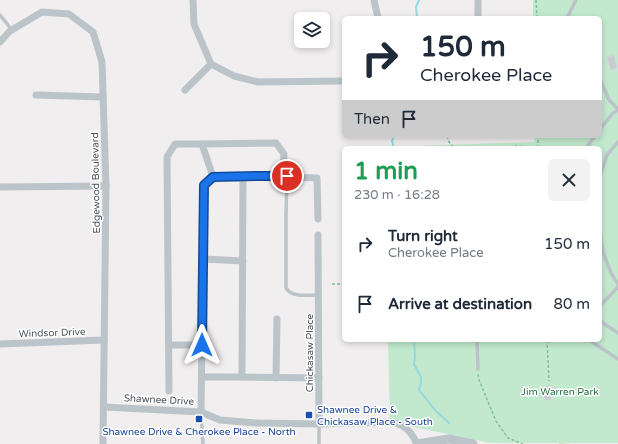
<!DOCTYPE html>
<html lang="en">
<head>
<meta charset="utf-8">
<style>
	:root { --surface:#fff; --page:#f2f2f3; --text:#1f2937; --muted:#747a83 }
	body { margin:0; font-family:"Varela Round",sans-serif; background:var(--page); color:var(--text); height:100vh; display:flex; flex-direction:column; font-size:15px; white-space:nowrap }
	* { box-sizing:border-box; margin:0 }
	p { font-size:13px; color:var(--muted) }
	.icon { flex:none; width:22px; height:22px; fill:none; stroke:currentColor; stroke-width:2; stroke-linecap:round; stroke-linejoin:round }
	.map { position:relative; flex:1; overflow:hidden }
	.sheet { position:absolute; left:342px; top:146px; width:260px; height:196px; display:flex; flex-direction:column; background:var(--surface); border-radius:6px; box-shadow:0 2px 6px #0003 }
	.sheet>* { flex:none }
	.banner { position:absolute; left:342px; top:16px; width:260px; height:122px; border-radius:6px; box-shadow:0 2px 6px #0003; background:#fff; color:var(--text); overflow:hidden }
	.tools { position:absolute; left:294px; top:12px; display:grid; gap:8px }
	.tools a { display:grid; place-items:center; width:36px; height:36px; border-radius:6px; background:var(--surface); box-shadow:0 2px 6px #0003; font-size:20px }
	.pin { position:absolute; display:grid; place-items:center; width:34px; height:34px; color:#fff; margin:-17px; border:2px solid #fff; border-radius:50%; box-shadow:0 1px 4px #0007 }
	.me { position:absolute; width:44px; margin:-22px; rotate:0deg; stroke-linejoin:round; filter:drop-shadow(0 0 3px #0008) }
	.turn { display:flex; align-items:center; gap:14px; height:84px; padding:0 12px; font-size:18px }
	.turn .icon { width:52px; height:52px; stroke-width:2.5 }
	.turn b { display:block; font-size:28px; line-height:34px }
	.then { display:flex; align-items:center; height:38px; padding:0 12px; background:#0003; gap:8px; font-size:15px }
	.round { display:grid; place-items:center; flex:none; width:42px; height:42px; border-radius:6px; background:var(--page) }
	.headline { display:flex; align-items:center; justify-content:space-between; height:68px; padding:0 12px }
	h1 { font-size:24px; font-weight:700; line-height:30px; color:#1e9e55 }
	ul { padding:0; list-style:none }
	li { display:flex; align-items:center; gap:12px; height:60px; padding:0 12px }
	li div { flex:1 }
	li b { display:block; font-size:15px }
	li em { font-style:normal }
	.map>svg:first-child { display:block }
	.green { fill:#c2e9cd }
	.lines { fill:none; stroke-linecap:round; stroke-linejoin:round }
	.stream { stroke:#94d9e1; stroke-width:2 }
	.building { fill:#c9ccd0; stroke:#d3d5d9 }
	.path { stroke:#7ec399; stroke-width:1.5; stroke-dasharray:3 2; stroke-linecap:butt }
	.service { stroke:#bbc4c9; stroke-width:3.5 }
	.minor { stroke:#bbc4c9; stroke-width:7 }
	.tertiary { stroke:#bbc4c9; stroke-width:9 }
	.route-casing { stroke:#114b97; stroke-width:10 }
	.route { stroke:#1a73e8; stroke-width:7 }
	.transit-dot { fill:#1a4fb4; stroke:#fff; stroke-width:1.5 }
	.labels { text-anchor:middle; stroke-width:3; stroke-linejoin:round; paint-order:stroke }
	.street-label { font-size:10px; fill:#495359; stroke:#fff }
	.park-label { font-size:10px; fill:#227241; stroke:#fff }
	.transit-label { font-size:10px; fill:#164399; stroke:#fff; text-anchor:start }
</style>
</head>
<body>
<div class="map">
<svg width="618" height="444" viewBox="0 0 618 444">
	<rect width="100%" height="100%" fill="#f1eeef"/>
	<path class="green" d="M533,0H618V443H571L559,444L558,443H490L390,422L388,340H600V148H384V147L534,142L535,136H600V18H533Z"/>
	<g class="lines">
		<g class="stream">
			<path d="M417,18L416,7L419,0"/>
			<path d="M394,136L392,141L394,148"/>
			<path d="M414,340L415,356L414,364L421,377V383L419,390L435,410L449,423"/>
		</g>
	</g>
	<g class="building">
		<path d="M614,55L617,68L611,70L607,57Z"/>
		<path d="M550,385V388H556V397H550L551,400H545V397H540V389L545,388V386Z"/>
	</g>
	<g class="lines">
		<g class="path">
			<path d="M536,0L537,18"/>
			<path d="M447,136L449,142L454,148"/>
			<path d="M505,148L516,146L546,148"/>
			<path d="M538,148V136"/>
			<path d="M332,284H344"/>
			<path d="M547,340L549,381"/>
			<path d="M478,374L479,380L496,421L508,438L523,444"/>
		</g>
		<g class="service">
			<path d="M0,15L12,30"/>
			<path d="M567,18L576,0"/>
			<path d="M600,79L609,100L618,109"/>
			<path d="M600,129L613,113L618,110"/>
			<path d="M586,148L595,136"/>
			<path d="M600,176L607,155L618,142"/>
			<path d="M287,177L286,214V288C292,298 307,295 318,295"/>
			<path d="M600,231L603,252L611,273L618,284"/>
			<path d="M600,306L618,287"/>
			<path d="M600,321L618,333"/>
			<path d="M477,340L478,369"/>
			<path d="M589,340L618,359"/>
			<path d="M201,413L203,444"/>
			<path d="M319,444V424"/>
		</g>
		<g class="minor">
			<path d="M193,0L194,24L211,64L234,76L258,82L344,81"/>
			<path d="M374,0L378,18"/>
			<path d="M478,0V18"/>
			<path d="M0,42L10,31L42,12L69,14L93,32L102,62L106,186L103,444"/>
			<path d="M185,90L211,64"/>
			<path d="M36,95L103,97"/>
			<path d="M202,144L276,143L284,154L283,176"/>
			<path d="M0,187L106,186"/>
			<path d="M318,235L319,424"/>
			<path d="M203,259L243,261"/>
			<path d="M0,344L104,340"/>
			<path d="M169,345H202"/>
			<path d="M202,377H242L243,176"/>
			<path d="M242,377L319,378"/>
			<path d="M276,378L277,319"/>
			<path d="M169,391L167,157L175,144H202L213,177"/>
			<path d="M104,407L201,412L220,420L257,423L319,424L392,422C406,426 411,431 417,444"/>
			<path d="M201,412L204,185L213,177L259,176L317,178L318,219"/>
		</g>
		<path class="tertiary" d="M417,444L449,439L473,444"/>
	</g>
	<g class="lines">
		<defs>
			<path id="route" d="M202,345L204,185L213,177L258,176H287"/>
		</defs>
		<use href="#route" class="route-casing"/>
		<use href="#route" class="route"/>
	</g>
	<g class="transit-dot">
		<rect x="305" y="411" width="8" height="8" rx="2"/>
		<rect x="195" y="415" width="8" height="8" rx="2"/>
	</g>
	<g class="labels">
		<g class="street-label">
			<text transform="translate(95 183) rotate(-91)" y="4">Edgewood Boulevard</text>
			<text transform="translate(52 332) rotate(-2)" y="4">Windsor Drive</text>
			<text transform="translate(309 353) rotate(-90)" y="4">Chickasaw Place</text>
			<text transform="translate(159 399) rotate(3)" y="4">Shawnee Drive</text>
		</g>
		<g class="park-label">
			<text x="560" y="395">Jim Warren Park</text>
		</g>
		<g class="transit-label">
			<text x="317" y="413">Shawnee Drive &amp;<tspan x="317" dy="12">Chickasaw Place - South</tspan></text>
			<text x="199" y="435" text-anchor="middle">Shawnee Drive &amp; Cherokee Place - North</text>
		</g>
	</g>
</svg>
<div class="tools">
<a><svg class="icon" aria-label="layers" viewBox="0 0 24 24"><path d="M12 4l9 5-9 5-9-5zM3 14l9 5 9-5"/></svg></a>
</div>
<div class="pin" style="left:287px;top:176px;background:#d93025"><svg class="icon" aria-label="arrive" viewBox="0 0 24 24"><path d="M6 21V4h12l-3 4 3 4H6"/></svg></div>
<svg class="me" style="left:202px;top:345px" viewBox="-20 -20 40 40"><path d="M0-17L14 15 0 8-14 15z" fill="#1a73e8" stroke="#fff" stroke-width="4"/></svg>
<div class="banner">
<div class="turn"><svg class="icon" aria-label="right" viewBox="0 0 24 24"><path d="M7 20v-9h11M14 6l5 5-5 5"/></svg><div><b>150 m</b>Cherokee Place</div></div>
<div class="then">Then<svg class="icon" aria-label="arrive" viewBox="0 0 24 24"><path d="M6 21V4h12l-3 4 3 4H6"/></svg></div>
</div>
<section class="sheet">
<div class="headline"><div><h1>1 min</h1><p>230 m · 16:28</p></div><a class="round"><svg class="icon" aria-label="close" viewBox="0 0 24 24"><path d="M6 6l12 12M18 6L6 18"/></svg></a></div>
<ul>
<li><svg class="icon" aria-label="right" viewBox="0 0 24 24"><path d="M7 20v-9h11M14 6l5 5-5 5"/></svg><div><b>Turn right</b><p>Cherokee Place</p></div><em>150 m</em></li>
<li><svg class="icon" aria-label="arrive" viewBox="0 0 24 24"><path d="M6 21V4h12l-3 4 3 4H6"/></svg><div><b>Arrive at destination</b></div><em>80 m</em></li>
</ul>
</section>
</div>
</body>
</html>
